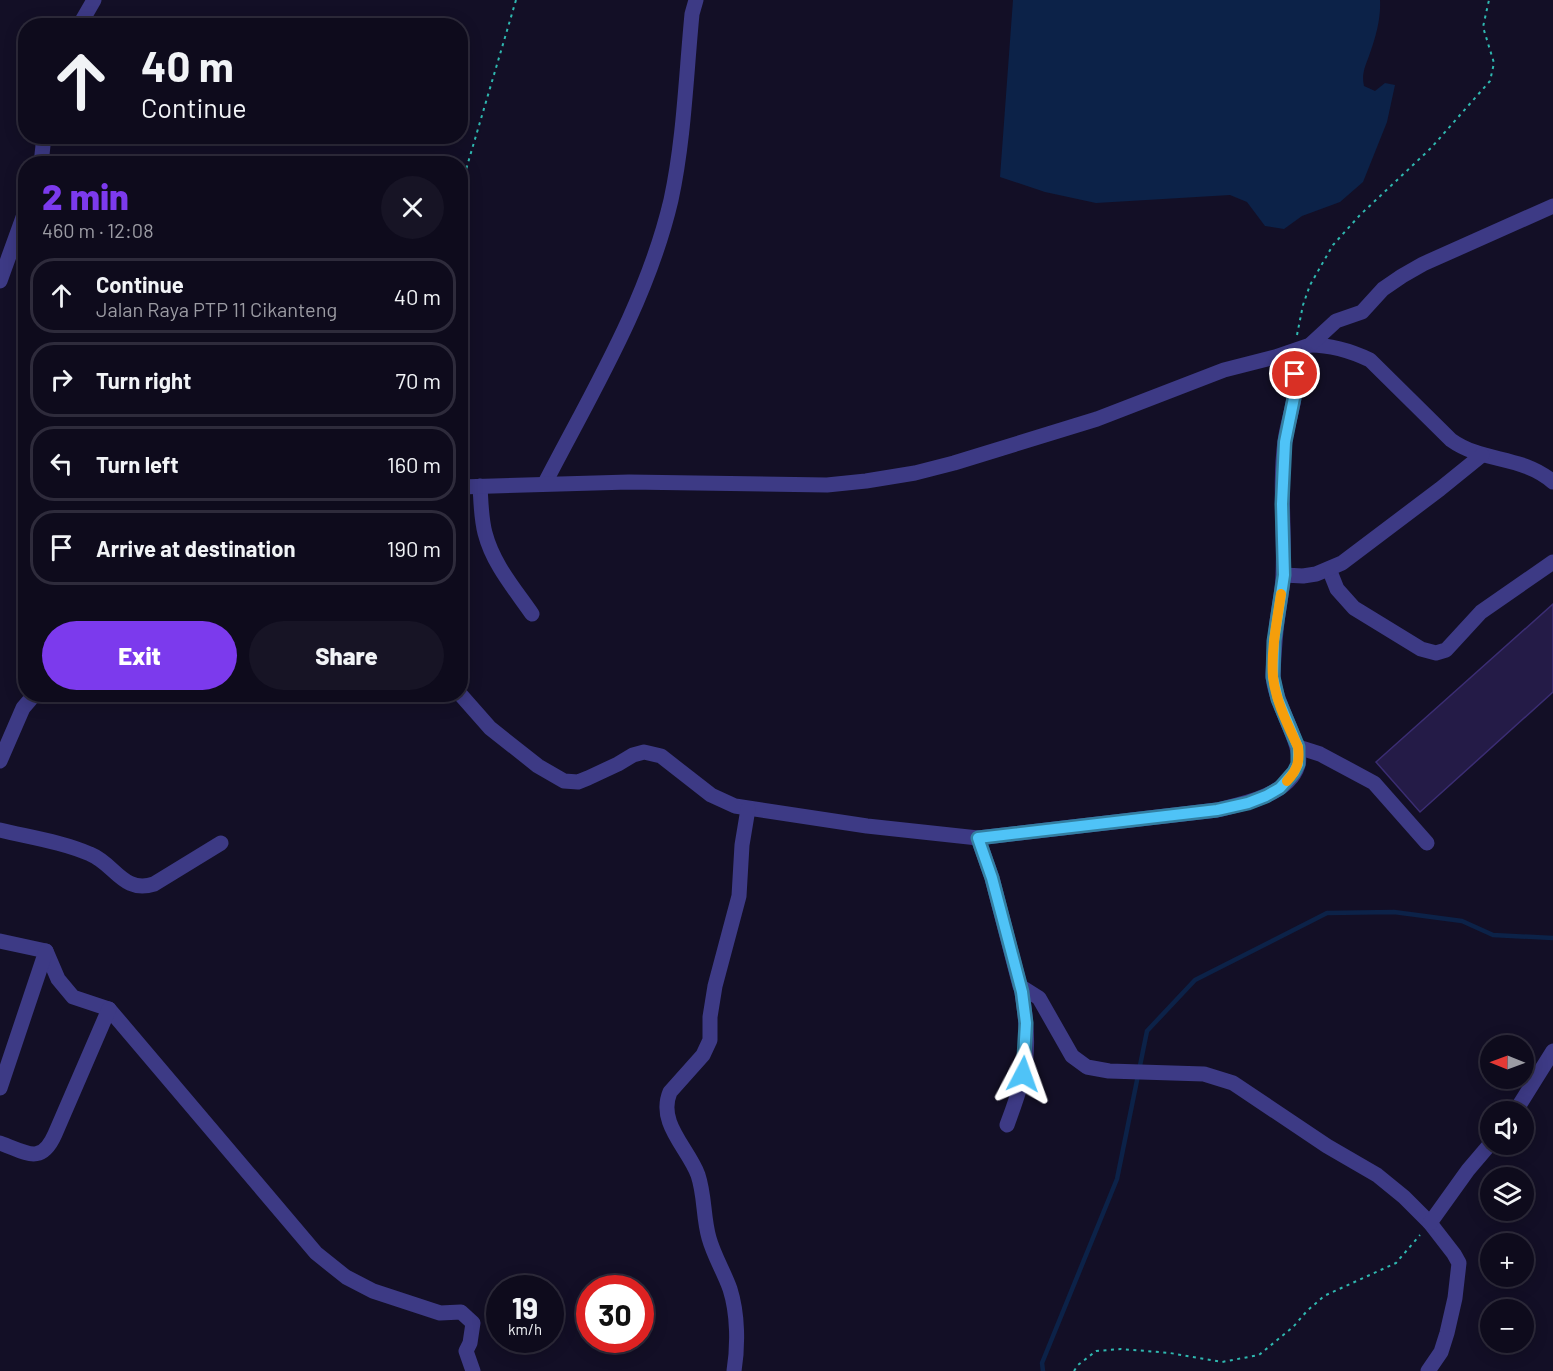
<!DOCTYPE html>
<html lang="en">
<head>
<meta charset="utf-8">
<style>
	:root { --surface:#0e0b1c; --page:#171425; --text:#f1f3f6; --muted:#9b9ba3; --line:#2e2b3b; --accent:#7c3aed }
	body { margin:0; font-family:Barlow,sans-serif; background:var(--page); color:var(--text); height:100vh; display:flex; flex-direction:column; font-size:22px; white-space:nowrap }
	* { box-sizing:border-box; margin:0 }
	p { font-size:20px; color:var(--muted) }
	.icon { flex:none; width:33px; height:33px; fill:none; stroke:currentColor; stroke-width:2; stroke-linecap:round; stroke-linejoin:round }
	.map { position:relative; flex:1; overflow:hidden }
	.sheet { position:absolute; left:18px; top:156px; width:450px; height:546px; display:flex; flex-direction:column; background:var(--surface); border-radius:24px; box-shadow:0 3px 15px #0003,0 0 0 2px var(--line) }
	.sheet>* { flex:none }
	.guide { position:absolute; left:18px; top:18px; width:450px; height:126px; border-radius:24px; box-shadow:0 3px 15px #0003,0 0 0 2px var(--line); background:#0e0b1c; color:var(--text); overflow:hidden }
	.needle { width:39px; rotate:271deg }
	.controls { position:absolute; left:1480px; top:1035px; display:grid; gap:12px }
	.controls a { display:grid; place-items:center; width:54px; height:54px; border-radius:50%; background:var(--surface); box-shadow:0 3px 15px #0003,0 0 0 2px var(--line); font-size:30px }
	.speed { position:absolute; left:486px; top:1275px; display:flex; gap:12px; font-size:30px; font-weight:700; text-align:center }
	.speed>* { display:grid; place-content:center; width:78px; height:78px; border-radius:50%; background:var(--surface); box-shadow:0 3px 15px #0003,0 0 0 2px var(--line); line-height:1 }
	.speed small { font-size:15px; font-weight:400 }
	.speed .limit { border:9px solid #d22; background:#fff; color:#111 }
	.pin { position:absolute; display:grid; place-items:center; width:51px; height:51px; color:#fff; margin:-26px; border:3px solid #fff; border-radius:50%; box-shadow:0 2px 6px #0007 }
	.me { position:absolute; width:66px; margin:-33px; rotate:4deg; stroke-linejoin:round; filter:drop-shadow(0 0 4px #0008) }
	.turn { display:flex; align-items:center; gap:21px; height:126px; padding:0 24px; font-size:27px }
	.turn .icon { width:78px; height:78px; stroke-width:2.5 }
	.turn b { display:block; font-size:42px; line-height:51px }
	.round { display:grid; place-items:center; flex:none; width:63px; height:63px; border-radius:32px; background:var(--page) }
	.summary { display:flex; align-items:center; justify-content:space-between; height:102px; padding:0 24px }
	h1 { font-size:36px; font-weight:800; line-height:45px; color:var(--accent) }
	.primary-button { display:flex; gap:12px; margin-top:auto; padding:12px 24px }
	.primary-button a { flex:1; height:69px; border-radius:36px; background:var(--accent); color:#fff; font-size:24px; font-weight:800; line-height:69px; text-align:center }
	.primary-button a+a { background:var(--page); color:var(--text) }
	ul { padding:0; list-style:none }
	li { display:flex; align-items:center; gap:18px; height:75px; margin:0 12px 9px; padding:0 12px; border:3px solid var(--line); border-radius:24px }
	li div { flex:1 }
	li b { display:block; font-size:22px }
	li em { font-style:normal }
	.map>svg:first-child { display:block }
	.water { fill:#0c2248 }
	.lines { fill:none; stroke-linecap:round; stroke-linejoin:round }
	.stream { stroke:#0c2248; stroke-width:4.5 }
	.building { fill:#241b47; stroke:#3b2d73; stroke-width:1.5 }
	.path { stroke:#2fb8b0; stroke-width:2; stroke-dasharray:3 4.5; stroke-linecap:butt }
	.minor { stroke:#3d3a85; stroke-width:15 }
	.route-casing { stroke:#337fa1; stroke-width:15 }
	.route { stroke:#4fc3f7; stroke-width:10 }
	.slow { stroke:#f59e0b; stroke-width:10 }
</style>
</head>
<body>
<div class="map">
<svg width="1553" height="1371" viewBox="0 0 1553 1371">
	<rect width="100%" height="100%" fill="#130f26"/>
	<path class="water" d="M1013,0H1380C1381,18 1376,36 1370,53C1366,65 1361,73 1364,86L1375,91L1385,83L1395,85L1387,122L1363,182L1340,202L1302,216L1284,229L1265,226L1247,202L1230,195L1096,203L1045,192L1000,177Z"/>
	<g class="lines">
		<path class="stream" d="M1043,1371L1042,1363L1117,1179L1147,1031L1195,980L1327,913L1394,912L1462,921L1493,935L1553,938"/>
	</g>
	<path class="building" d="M1553,604V692L1420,812L1376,762Z"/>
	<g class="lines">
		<g class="path">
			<path d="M460,190L516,0"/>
			<path d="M1297,335L1303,305L1310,285L1333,245L1360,215L1431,148L1490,81L1494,63L1483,27L1489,0"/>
			<path d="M1074,1371L1078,1365L1096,1351L1121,1349L1170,1353L1222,1362L1259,1355L1293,1327L1307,1311L1324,1296L1396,1263L1420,1235"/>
		</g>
		<g class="minor">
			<path d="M79,26L94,0"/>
			<path d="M41,164L44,136"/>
			<path d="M0,281L26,209"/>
			<path d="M1310,345C1332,345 1351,351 1370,360L1451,440C1483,463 1522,455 1553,482"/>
			<path d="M545,483C592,392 647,302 671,200C684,140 686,76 692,14L696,0"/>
			<path d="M480,486C481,502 481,518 485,533C493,564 514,588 532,614"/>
			<path d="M460,487L629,482L827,485L866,481L915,473L954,463L1097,419L1224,370L1275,357L1310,345L1336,321L1362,312L1383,289L1402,276L1423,264L1553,206"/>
			<path d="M1329,569L1337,589L1354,608L1421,649L1436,653L1446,650L1481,612L1553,562"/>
			<path d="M1284,575L1303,576L1316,574L1342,563L1440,489L1482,455"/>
			<path d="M460,694L490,728L538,766L564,781L578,782L588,778L618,764L633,755L644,752L661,756L711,795L735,806L867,826L978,838L992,878L1020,986L1039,998L1072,1056L1087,1067L1109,1071L1204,1074L1233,1083L1327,1146L1377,1175L1404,1197L1430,1223L1454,1254L1459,1263L1455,1298L1447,1333L1441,1352L1428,1371"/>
			<path d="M1298,747L1320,754L1374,783L1427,843"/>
			<path d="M0,761L23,708L35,694"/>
			<path d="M0,830C29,837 63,842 90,854C115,864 123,894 154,884L221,843"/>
			<path d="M978,838L1217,810C1243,804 1289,795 1298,765C1304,745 1273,702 1273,674C1274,654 1275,634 1278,615C1280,601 1283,587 1283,574C1285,530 1279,486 1285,441C1287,425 1293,409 1295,392C1296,379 1295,365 1295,351"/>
			<path d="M0,941L46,951L58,979L73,997L109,1009L316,1253L346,1277L373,1291L440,1313L461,1312L473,1323L470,1343L466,1351L473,1371"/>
			<path d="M0,1088L46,951"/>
			<path d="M1515,1112L1553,1051"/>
			<path d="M1007,1125C1013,1109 1019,1092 1023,1076C1030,1048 1026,1015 1021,987"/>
			<path d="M0,1143C26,1152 41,1166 55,1134L109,1009"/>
			<path d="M1430,1223L1468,1170L1491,1143"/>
			<path d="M734,1371C738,1346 738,1314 730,1289C724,1272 714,1256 709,1238C703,1217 705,1196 698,1175C688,1148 657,1123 670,1092L703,1055L710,1040V1017L715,986L739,896L742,845L748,809"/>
		</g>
	</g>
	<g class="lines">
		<defs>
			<path id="route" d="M1023,1074L1026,1023L1022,992L992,878L978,838L1217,810L1248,803L1266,796L1280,788L1294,772L1298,764V747L1278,699L1273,677L1274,641L1284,575L1282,504L1285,442L1295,393V374"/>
		</defs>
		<use href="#route" class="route-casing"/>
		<use href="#route" class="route"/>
		<path class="slow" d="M1281,594C1277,621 1271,650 1273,677C1276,702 1288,725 1298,747C1300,762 1297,770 1287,781"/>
	</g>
</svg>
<div class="controls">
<a><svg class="needle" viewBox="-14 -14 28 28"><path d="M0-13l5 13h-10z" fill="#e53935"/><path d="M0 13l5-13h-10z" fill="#9b9ba3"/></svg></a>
<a><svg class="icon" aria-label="sound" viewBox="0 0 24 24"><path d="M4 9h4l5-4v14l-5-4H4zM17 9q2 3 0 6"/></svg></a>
<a><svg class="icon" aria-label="layers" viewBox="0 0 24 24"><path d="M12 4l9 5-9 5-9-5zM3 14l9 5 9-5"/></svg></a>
<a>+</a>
<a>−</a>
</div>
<div class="speed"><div>19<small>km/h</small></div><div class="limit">30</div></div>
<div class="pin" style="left:1295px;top:374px;background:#d93025"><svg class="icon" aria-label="arrive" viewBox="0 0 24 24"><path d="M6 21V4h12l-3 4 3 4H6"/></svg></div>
<svg class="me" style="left:1023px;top:1074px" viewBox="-20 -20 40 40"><path d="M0-17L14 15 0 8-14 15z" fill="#4fc3f7" stroke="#fff" stroke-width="4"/></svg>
<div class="guide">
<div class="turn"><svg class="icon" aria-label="ahead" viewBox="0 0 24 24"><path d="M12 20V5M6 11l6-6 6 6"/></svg><div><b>40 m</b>Continue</div></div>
</div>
<section class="sheet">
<div class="summary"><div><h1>2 min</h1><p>460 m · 12:08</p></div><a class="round"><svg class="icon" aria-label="close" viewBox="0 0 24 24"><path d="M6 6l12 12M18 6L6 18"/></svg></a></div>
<ul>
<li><svg class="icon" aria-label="ahead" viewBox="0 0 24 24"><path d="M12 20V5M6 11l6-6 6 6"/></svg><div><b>Continue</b><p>Jalan Raya PTP 11 Cikanteng</p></div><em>40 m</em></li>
<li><svg class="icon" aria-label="right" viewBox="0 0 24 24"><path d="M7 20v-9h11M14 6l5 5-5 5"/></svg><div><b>Turn right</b></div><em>70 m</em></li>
<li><svg class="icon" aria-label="left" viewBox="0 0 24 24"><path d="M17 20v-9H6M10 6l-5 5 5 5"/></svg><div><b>Turn left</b></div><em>160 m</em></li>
<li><svg class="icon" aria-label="arrive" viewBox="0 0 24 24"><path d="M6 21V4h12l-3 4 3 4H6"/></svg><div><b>Arrive at destination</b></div><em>190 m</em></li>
</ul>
<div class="primary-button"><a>Exit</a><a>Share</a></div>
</section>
</div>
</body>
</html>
